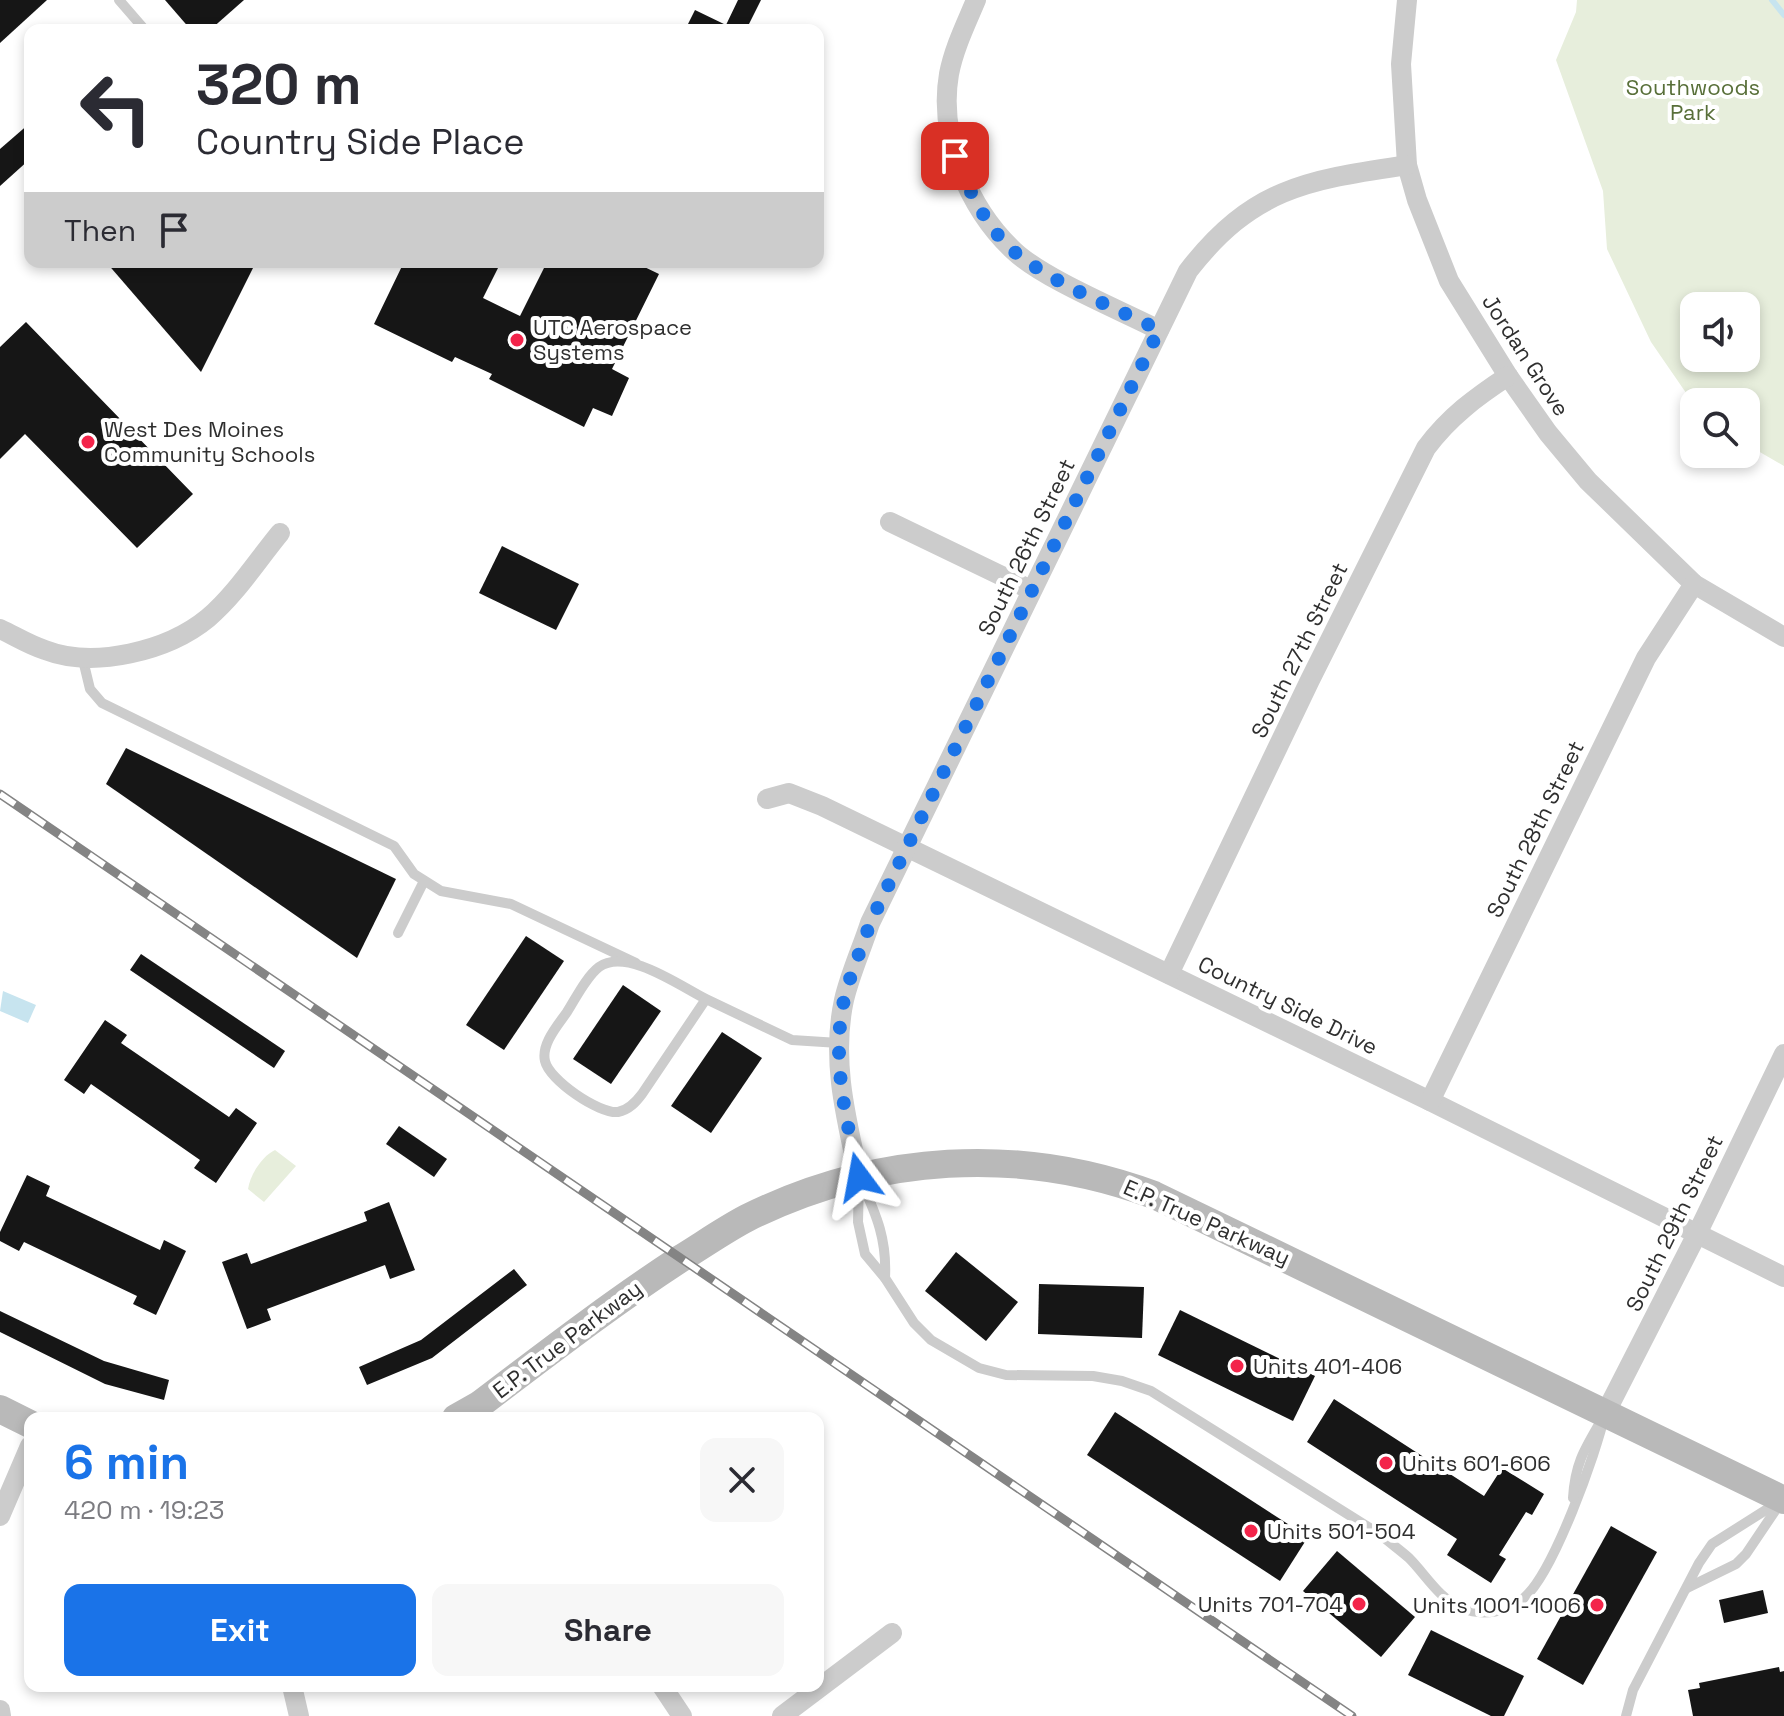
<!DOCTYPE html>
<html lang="en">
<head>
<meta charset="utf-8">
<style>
	:root { --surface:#fff; --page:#f7f7f7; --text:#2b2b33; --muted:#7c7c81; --accent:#1a73e8 }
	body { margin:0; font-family:"Space Grotesk",sans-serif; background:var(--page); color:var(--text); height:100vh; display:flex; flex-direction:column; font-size:30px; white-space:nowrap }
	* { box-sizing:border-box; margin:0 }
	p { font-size:26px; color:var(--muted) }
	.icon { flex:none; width:44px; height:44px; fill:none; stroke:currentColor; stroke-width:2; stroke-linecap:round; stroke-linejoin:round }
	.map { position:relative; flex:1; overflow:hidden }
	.side { position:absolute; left:24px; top:1412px; width:800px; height:280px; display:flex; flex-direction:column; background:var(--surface); border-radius:16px; box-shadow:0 4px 12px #0003 }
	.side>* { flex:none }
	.hud { position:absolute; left:24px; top:24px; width:800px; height:244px; border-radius:16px; box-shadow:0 4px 12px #0003; background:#fff; color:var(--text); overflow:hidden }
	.tools { position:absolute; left:1680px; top:292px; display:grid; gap:16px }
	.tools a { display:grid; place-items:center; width:80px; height:80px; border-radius:16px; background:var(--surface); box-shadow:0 4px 12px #0003; font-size:40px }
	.pin { position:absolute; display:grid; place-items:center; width:68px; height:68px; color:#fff; margin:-34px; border-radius:16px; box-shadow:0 4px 12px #0006 }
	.me { position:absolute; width:88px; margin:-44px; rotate:347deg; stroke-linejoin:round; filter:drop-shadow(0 0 6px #0008) }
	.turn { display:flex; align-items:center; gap:28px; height:168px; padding:0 40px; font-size:36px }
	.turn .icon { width:104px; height:104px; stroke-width:2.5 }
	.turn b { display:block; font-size:56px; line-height:68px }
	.then { display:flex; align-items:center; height:76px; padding:0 40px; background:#0003; gap:16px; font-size:30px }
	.round { display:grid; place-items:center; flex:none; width:84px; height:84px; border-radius:16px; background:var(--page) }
	.head { display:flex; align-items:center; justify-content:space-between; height:136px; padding:0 40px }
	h1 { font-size:48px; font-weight:600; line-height:60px; color:var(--accent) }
	.action { display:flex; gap:16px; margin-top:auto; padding:16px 40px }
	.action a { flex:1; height:92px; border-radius:16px; background:var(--accent); color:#fff; font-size:32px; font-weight:600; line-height:92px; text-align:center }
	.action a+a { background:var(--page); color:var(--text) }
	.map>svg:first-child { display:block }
	.green { fill:#e7eedc; fill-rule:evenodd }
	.water { fill:#c7e4ef }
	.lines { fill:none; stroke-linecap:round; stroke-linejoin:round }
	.stream { stroke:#c7e4ef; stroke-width:6 }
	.building { fill:#161616 }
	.service { stroke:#ccc; stroke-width:10 }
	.minor { stroke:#ccc; stroke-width:20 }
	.secondary { stroke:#b9b9b9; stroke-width:28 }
	.rail-casing { stroke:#848484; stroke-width:9 }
	.rail { stroke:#fff; stroke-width:6; stroke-dasharray:18; stroke-linecap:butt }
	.route { stroke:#1a73e8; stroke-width:14; stroke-dasharray:0 25.2 }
	.poi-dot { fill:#f3244a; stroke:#fff; stroke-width:3 }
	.labels { text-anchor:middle; stroke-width:8; stroke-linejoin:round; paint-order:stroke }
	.park-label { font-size:22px; fill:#586f39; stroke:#fff }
	.poi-label { font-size:22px; fill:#2f2f2f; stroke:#fff; text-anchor:start }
	.street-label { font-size:22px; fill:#2f2f2f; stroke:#fff }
</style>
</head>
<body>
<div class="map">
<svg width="1784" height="1716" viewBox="0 0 1784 1716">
	<rect width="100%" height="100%" fill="#fff"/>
	<g class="green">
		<path d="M1577,0H1784V466L1746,444V402L1693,403L1651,342L1607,249L1603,191L1556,60L1576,12ZM1694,306H1746V358H1694Z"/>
		<path d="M275,1150L296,1166L264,1202L248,1189C250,1175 262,1156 275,1150Z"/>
	</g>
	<path class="water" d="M3,991L36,1005L28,1023L0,1011Z"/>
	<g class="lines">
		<path class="stream" d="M1772,0L1784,15"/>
	</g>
	<g class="building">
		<path d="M0,0H47L0,43Z"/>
		<path d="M165,0H244L210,30H191Z"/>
		<path d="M738,0H761L746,30H685L695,10L726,25Z"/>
		<path d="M30,123V159L0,186V149Z"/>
		<path d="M106,262H256L201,372Z"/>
		<path d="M404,262H501L483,298L520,316L547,262H634L659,274L612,369L629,378L612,416L593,408L584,427L489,379L492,374L455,357L452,362L374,324Z"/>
		<path d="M26,322L193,494L137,548L25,434L0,459V347Z"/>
		<path d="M502,546L579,584L556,630L479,593Z"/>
		<path d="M126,748L396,879L357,958L106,784Z"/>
		<path d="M526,936L564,961L504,1050L466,1025Z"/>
		<path d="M141,954L285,1051L274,1068L130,970Z"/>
		<path d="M623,985L661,1011L611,1084L573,1059Z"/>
		<path d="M105,1020L127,1035L121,1043L229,1117L236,1108L257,1123L216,1183L194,1168L200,1160L91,1084L84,1094L64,1080Z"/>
		<path d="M722,1032L762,1058L711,1133L671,1106Z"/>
		<path d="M399,1126L447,1159L434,1177L386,1144Z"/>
		<path d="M27,1175L50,1186L46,1196L160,1250L164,1240L186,1251L156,1315L133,1304L137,1296L24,1242L19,1251L0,1241V1232Z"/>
		<path d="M389,1202L415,1270L390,1279L385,1265L267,1309L271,1320L247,1329L222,1262L247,1253L251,1264L367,1221L364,1212Z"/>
		<path d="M956,1252L1018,1302L986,1341L925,1291Z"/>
		<path d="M514,1269L527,1285L432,1358L367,1385L359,1367L421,1340Z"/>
		<path d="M1039,1284L1144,1287L1142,1338L1038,1334Z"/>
		<path d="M1180,1310L1315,1376L1293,1421L1158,1355Z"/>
		<path d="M0,1311L104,1361L169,1380L164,1400L105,1384L0,1332Z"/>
		<path d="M1334,1399L1484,1496L1502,1468L1544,1494L1532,1515L1526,1512L1499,1555L1506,1559L1491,1583L1447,1555L1457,1539L1307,1442Z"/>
		<path d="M1115,1412L1308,1537L1280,1581L1087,1455Z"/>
		<path d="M1611,1526L1657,1552L1583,1685L1537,1659Z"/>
		<path d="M1337,1551L1415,1617L1381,1657L1303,1591Z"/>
		<path d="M1763,1590L1768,1613L1724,1623L1719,1600Z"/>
		<path d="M1431,1630L1524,1676L1504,1716H1491L1408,1675Z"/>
		<path d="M1779,1667L1780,1672L1784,1671V1716H1693L1688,1690L1700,1688L1699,1683Z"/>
	</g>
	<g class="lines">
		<g class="service">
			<path d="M119,0L145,30"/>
			<path d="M82,656L90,689L102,703L394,846L414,874L441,891L511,904L636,963"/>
			<path d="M398,933L424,881"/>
			<path d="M706,999C680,986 626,947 599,967C586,977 576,998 567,1012C558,1025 541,1044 545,1061C549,1080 599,1114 618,1112C629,1110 636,1102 642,1094L706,999L792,1040L839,1043"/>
			<path d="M859,1181L858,1222L865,1254L885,1278L914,1323L931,1340L979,1368L1006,1375L1093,1376L1122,1381L1151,1391L1381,1535C1390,1543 1400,1550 1409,1558C1426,1575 1439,1599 1462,1608C1483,1617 1508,1612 1525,1597C1554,1571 1596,1454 1605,1414"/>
			<path d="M861,1181C877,1216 887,1240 885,1278"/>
			<path d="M1573,1498C1575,1464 1584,1450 1601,1421"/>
			<path d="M1687,1588L1736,1564L1746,1554L1779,1505"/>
			<path d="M1626,1716L1633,1690L1699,1563L1712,1544L1780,1501"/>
		</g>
		<g class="minor">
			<path d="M976,0C966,24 954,48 949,74C938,137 969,209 1014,251C1044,279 1120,310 1159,330"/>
			<path d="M1407,0L1401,64L1407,165L1417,200L1449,281L1508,376L1548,433L1588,481L1694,584L1784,637"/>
			<path d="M890,522L1031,590"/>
			<path d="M0,629C15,636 29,645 45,650C94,669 168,651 208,618C236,594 257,561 280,533"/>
			<path d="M767,799L789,793L822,806L1430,1101L1784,1277"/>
			<path d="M1169,974L1310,680L1426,448C1449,417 1476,397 1508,376"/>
			<path d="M1430,1101L1646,658L1694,584"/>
			<path d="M859,1177C846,1118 831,1060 844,1000C850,974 862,948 870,923L1188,271C1253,187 1308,180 1407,165"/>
			<path d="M1606,1412L1697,1234L1784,1054"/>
			<path d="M0,1516L30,1446"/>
			<path d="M292,1686L299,1716"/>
			<path d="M662,1686L682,1716"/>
			<path d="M0,1710L1,1716"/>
			<path d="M782,1716L892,1633"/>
		</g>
		<g class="secondary">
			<path d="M0,1409L30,1424"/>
			<path d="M456,1418L479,1405C545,1355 611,1304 680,1259C703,1245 724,1230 747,1218C876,1154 1019,1145 1154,1195L1784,1500"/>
		</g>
		<defs>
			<path id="rail" d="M0,794L1352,1716"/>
		</defs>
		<use href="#rail" class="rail-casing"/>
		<use href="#rail" class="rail"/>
	</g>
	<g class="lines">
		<path class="route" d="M859,1177C846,1118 831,1060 844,1000C850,974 862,948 870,923L1159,330C1112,306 1058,286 1017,254C987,230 969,190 955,156"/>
	</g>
	<g class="poi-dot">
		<circle cx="517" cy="340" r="8"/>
		<circle cx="88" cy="442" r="8"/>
		<circle cx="1237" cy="1366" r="8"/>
		<circle cx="1386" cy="1463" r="8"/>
		<circle cx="1251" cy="1531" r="8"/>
		<circle cx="1359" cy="1604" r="8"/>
		<circle cx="1597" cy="1605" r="8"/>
	</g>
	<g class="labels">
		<g class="park-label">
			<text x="1693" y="95">Southwoods<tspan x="1693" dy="25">Park</tspan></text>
		</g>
		<g class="poi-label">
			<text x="533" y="335">UTC Aerospace<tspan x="533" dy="25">Systems</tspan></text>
			<text x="104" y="437">West Des Moines<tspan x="104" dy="25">Community Schools</tspan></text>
			<text x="1253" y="1374">Units 401-406</text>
			<text x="1402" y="1471">Units 601-606</text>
			<text x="1267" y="1539">Units 501-504</text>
			<text x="1343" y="1612" text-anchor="end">Units 701-704</text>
			<text x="1581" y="1613" text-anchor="end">Units 1001-1006</text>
		</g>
		<g class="street-label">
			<text transform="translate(1526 355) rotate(57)" y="8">Jordan Grove</text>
			<text transform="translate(1026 547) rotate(-64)" y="8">South 26th Street</text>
			<text transform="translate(1299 650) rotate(-64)" y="8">South 27th Street</text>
			<text transform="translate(1535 829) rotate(-64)" y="8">South 28th Street</text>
			<text transform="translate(1288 1005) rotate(26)" y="8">Country Side Drive</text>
			<text transform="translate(1207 1222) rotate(24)" y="8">E.P. True Parkway</text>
			<text transform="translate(1674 1223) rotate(-64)" y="8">South 29th Street</text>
			<text transform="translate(567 1339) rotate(-37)" y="8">E.P. True Parkway</text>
		</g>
	</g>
</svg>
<div class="tools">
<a><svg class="icon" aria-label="sound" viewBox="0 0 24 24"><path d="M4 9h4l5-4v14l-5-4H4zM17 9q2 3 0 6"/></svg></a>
<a><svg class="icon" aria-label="search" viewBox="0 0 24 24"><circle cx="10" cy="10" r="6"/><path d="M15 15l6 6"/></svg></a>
</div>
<div class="pin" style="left:955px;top:156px;background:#d93025"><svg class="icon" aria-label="arrive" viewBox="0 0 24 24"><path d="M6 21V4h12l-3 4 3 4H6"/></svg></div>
<svg class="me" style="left:859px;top:1177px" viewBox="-20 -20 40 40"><path d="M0-17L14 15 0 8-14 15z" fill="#1a73e8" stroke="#fff" stroke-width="4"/></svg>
<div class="hud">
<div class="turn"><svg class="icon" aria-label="left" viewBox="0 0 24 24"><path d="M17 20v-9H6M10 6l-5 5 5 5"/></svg><div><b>320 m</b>Country Side Place</div></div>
<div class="then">Then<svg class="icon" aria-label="arrive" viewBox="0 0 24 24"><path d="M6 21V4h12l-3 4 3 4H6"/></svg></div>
</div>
<section class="side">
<div class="head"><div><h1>6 min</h1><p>420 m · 19:23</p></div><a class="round"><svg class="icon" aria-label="close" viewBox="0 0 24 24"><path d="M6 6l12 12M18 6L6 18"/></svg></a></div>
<div class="action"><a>Exit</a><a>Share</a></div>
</section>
</div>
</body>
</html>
